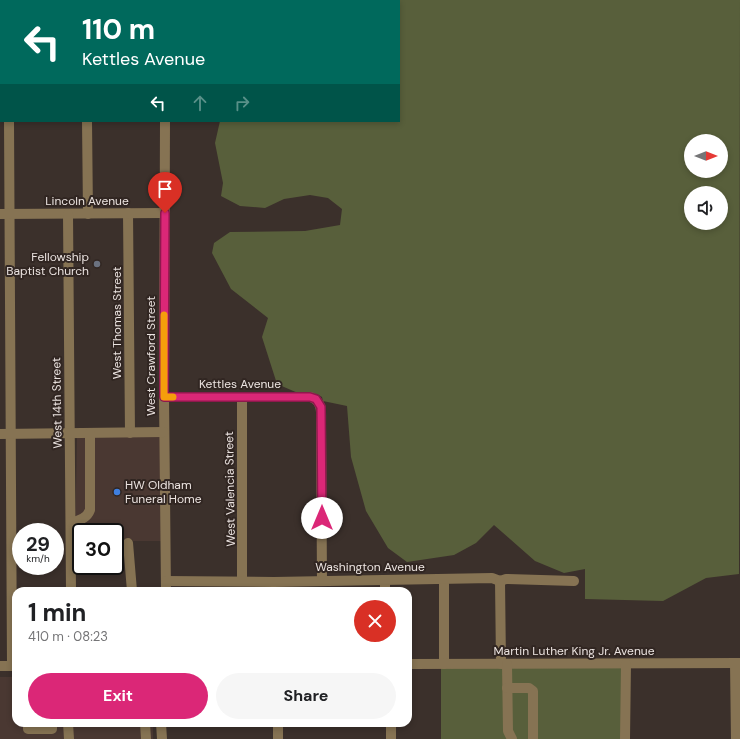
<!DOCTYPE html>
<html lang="en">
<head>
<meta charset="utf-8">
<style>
	:root { --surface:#fff; --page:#f6f6f6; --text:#202124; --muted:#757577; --accent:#db2777 }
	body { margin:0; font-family:"DM Sans",sans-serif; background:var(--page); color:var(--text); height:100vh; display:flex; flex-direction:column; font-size:15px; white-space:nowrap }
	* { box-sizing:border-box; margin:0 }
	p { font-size:13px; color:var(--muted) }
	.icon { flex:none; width:22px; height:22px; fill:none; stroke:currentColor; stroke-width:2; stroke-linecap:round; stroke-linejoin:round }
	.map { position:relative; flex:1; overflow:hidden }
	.side { position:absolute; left:12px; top:587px; width:400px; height:140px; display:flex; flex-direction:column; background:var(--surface); border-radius:12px; box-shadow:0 2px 6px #0003 }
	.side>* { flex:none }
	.top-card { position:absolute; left:0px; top:0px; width:400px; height:122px; box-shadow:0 2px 6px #0003; background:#00695c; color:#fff; overflow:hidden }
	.needle { width:26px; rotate:90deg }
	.buttons { position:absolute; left:684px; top:134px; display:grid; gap:8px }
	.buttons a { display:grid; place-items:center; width:44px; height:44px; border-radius:50%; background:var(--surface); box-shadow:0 2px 6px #0003; font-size:20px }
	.speed { position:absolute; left:12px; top:523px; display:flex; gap:8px; font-size:20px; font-weight:700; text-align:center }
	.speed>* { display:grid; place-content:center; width:52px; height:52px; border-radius:50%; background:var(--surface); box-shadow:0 2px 6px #0003; line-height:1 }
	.speed small { font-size:10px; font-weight:400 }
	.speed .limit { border:2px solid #111; border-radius:6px; background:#fff; color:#111 }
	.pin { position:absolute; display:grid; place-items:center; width:34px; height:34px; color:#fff; margin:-41px -17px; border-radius:50% 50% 50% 0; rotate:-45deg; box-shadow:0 0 4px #0007 }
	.pin .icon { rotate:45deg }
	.me { position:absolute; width:44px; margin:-22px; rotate:0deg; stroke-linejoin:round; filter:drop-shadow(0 0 3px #0008) }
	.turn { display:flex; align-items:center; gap:14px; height:84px; padding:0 16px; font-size:18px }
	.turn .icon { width:52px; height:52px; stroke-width:2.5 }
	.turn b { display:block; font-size:28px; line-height:34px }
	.lanes { display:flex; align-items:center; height:38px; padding:0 16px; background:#0003; justify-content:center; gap:20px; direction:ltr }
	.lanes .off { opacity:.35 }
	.round { display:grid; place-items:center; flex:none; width:42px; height:42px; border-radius:21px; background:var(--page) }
	.overview { display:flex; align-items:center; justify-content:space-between; height:68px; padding:0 16px }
	h1 { font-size:24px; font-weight:700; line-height:30px }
	.button { display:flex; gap:8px; margin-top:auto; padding:8px 16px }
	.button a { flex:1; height:46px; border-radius:24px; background:var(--accent); color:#fff; font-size:16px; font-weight:700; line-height:46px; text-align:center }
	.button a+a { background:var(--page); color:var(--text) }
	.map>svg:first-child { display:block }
	.built { fill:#4a3832 }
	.green { fill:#585f3b; fill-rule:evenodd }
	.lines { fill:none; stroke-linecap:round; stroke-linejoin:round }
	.minor { stroke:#867353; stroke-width:10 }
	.route-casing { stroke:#8e194d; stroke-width:10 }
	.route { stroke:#db2777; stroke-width:7 }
	.slow { stroke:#f59e0b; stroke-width:7 }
	.worship-dot { fill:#6b7280; stroke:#312622; stroke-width:1.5 }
	.shop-dot { fill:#3f7fe0; stroke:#312622; stroke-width:1.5 }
	.labels { text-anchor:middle; stroke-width:4; stroke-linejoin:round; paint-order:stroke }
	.street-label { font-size:12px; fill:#ebe3e0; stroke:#312622 }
	.poi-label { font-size:12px; fill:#ebe3e0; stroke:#312622; text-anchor:end }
</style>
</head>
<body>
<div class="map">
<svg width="740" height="739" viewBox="0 0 740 739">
	<rect width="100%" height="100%" fill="#3b302b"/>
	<g class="built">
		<path d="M160,436L161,541H133L132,539L115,540V532H81V540L75,539L77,438Z"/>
		<path d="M0,677H16V723H153V739H0Z"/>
	</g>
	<g class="green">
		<path d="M303,0H740L739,574L706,578L663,601L585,599V569L564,573L535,561L494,525L476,543L454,555L407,562L388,548L366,511L351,457L347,406L323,401L322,397L317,394L298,393L277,384L262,337L268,318L231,289L212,253L214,243L230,232L305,231L340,225L342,209L328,198L310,195L284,199L265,208L240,206L221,196L223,183L215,143L220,121H399V1ZM691,141H721V171H691ZM691,193H721V223H691Z"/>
		<rect x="441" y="668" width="180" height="71"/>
	</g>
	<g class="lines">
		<g class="minor">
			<path d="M0,30H1"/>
			<path d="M9,121L12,666"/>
			<path d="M87,121L88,214"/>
			<path d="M165,121L164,397L166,591"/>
			<path d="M128,213L130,433"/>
			<path d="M0,214L165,213"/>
			<path d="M68,214L71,591"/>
			<path d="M164,397H311C323,402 321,412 321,423L322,581"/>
			<path d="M242,397V581"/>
			<path d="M0,434L164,432"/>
			<path d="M71,522C79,521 87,518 90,510V433"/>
			<path d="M128,543L132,591"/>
			<path d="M385,580V591"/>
			<path d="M444,580V664"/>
			<path d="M166,581L274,582L492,578L500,581L506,579L574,581"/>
			<path d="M500,581L501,664"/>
			<path d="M735,663L736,739"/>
			<path d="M408,664L740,663"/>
			<path d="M507,664L508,731L512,739"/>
			<path d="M0,666H16"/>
			<path d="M507,688H529L533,691V739"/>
			<path d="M28,723V729H52V723"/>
			<path d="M68,723L69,739"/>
			<path d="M145,723L146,739"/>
			<path d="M161,723L162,739"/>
			<path d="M278,723V739"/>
			<path d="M391,723V739"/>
			<path d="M625,739L626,664"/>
		</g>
	</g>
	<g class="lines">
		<defs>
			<path id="route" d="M165,213L164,397H310L316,399L321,407L322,518"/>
		</defs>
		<use href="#route" class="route-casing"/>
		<use href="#route" class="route"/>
		<path class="slow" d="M164,315V397H173"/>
	</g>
	<circle class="worship-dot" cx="97" cy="264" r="4"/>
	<circle class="shop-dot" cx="117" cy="492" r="4"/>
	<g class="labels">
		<g class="street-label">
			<text x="87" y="205">Lincoln Avenue</text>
			<text transform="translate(117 323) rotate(-90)" y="4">West Thomas Street</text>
			<text transform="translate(151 356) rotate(-90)" y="4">West Crawford Street</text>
			<text x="240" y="388">Kettles Avenue</text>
			<text transform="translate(57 403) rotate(-91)" y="4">West 14th Street</text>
			<text transform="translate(230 489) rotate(-91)" y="4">West Valencia Street</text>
			<text x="370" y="571">Washington Avenue</text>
			<text x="574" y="655">Martin Luther King Jr. Avenue</text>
		</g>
		<g class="poi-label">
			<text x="89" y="261">Fellowship<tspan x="89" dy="14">Baptist Church</tspan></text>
			<text x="125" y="489" text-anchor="start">HW Oldham<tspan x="125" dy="14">Funeral Home</tspan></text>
		</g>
	</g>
</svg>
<div class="buttons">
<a><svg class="needle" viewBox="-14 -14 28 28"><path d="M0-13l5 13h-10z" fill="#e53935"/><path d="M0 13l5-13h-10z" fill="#757577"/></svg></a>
<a><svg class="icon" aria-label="sound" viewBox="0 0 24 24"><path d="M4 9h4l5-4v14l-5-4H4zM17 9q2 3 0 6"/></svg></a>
</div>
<div class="speed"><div>29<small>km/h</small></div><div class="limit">30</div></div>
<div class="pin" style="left:165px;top:213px;background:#d93025"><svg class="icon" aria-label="arrive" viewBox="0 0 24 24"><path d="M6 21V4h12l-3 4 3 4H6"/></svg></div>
<svg class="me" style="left:322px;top:518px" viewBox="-20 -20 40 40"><circle r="19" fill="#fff"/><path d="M0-13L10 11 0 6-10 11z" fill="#db2777"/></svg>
<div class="top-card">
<div class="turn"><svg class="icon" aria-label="left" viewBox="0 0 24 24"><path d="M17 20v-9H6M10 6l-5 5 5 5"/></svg><div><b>110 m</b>Kettles Avenue</div></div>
<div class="lanes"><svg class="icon" aria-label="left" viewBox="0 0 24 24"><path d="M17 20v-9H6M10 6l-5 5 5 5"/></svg><svg class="icon off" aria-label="ahead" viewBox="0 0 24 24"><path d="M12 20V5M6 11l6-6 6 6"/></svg><svg class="icon off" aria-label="right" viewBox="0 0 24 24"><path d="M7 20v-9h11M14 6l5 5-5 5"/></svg></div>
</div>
<section class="side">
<div class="overview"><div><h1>1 min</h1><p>410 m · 08:23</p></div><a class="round" style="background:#d93025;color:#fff"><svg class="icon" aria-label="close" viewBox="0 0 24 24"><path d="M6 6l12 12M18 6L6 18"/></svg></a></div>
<div class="button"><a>Exit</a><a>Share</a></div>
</section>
</div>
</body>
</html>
